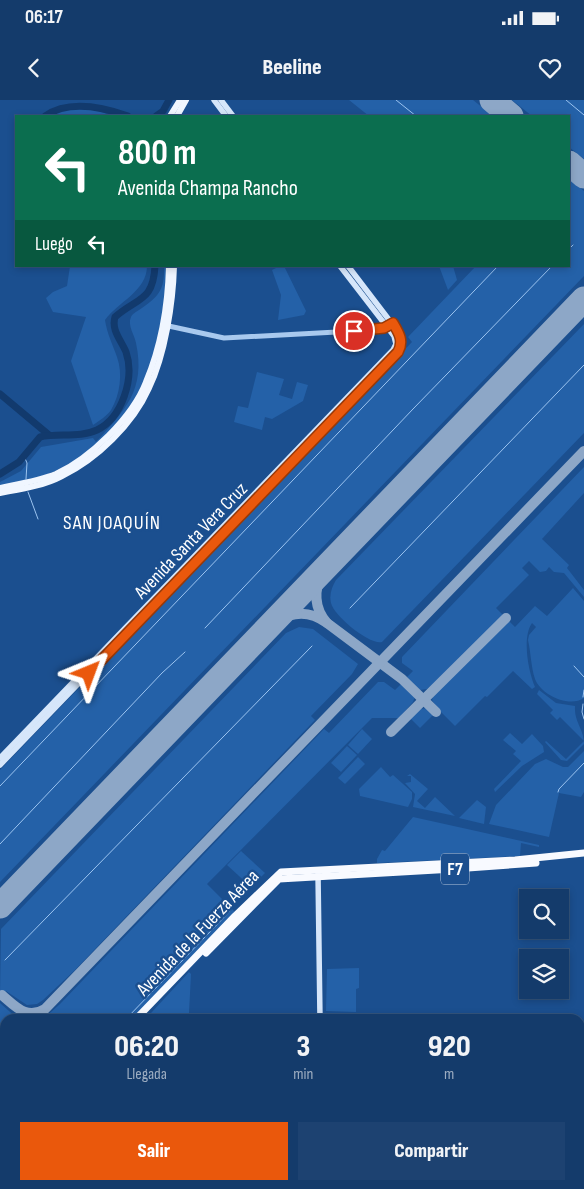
<!DOCTYPE html>
<html lang="es">
<head>
<meta charset="utf-8">
<style>
	:root { --surface:#143b6b; --page:#1d4271; --text:#f1f3f6; --muted:#9dadc1; --line:#33557e; --accent:#ea580c }
	body { margin:0; font-family:"Sofia Sans Condensed",sans-serif; background:var(--page); color:var(--text); height:100vh; display:flex; flex-direction:column; font-size:19px; white-space:nowrap }
	* { box-sizing:border-box; margin:0 }
	p { font-size:16px; color:var(--muted) }
	.icon { flex:none; width:28px; height:28px; fill:none; stroke:currentColor; stroke-width:2; stroke-linecap:round; stroke-linejoin:round }
	.map { position:relative; flex:1; overflow:hidden }
	.drawer { position:absolute; left:0px; top:914px; width:585px; height:176px; display:flex; flex-direction:column; background:var(--surface); border-radius:15px 15px 0 0; box-shadow:0 2px 8px #0003,0 0 0 1px var(--line) }
	.drawer>* { flex:none }
	.hud { position:absolute; left:15px; top:15px; width:555px; height:152px; border-radius:0px; box-shadow:0 2px 8px #0003,0 0 0 1px var(--line); background:#0b6e4f; color:#fff; overflow:hidden }
	.buttons { position:absolute; left:519px; top:789px; display:grid; gap:10px }
	.buttons a { display:grid; place-items:center; width:50px; height:50px; border-radius:0px; background:var(--surface); box-shadow:0 2px 8px #0003,0 0 0 1px var(--line); font-size:25px }
	.pin { position:absolute; display:grid; place-items:center; width:42px; height:42px; color:#fff; margin:-21px; border:2px solid #fff; border-radius:50%; box-shadow:0 1px 5px #0007 }
	.me { position:absolute; width:55px; margin:-28px; rotate:44deg; stroke-linejoin:round; filter:drop-shadow(0 0 4px #0008) }
	.turn { display:flex; align-items:center; gap:18px; height:105px; padding:0 20px; font-size:22px }
	.turn .icon { width:65px; height:65px; stroke-width:2.5 }
	.turn b { display:block; font-size:35px; line-height:42px }
	.then { display:flex; align-items:center; height:48px; padding:0 20px; background:#0003; gap:10px; font-size:19px }
	.eta { display:flex; justify-content:space-evenly; align-items:center; height:85px; text-align:center }
	.eta b { font-size:30px; font-weight:800; line-height:35px }
	.button { display:flex; gap:10px; margin-top:auto; padding:10px 20px }
	.button a { flex:1; height:58px; border-radius:0px; background:var(--accent); color:#fff; font-size:20px; font-weight:800; line-height:58px; text-align:center }
	.button a+a { background:var(--page); color:var(--text) }
	.status { display:flex; justify-content:space-between; align-items:center; height:35px; padding:0 25px; background:var(--surface); direction:ltr }
	.status svg { height:14px; fill:currentColor }
	header { display:flex; justify-content:space-between; align-items:center; height:65px; padding:0 20px; background:var(--surface); font-size:22px; font-weight:800 }
	.map>svg:first-child { display:block }
	.green { fill:#2461a8 }
	.lines { fill:none; stroke-linecap:round; stroke-linejoin:round }
	.stream { stroke:#9cc4f0; stroke-width:1 }
	.canal { stroke:#123a6d; stroke-width:4 }
	.river { stroke:#123a6d; stroke-width:7 }
	.taxiway { stroke:#8da7c7; stroke-width:10 }
	.runway { stroke:#8da7c7; stroke-width:25 }
	.tertiary { stroke:#a9c9ee; stroke-width:5 }
	.secondary { stroke:#d6e6fa; stroke-width:5.5 }
	.primary { stroke:#f0f6ff; stroke-width:6 }
	.trunk { stroke:#f8faff; stroke-width:7 }
	.route-casing { stroke:#983908; stroke-width:12 }
	.route { stroke:#ea580c; stroke-width:9 }
	.labels { text-anchor:middle; stroke-width:5; stroke-linejoin:round; paint-order:stroke }
	.shield { fill:#1b4f8f; stroke:#bbcadd; stroke-width:1 }
	.shield-label { font-size:18px; font-weight:bold; fill:#fff }
	.street-label { font-size:19px; fill:#fff; stroke:#1b4f8f }
	.neighbourhood-label { font-size:20px; letter-spacing:1px; fill:#fff; stroke:#1b4f8f }
</style>
</head>
<body>
<div class="status"><b>06:17</b><svg viewBox="0 0 49 12"><path d="M0 12V9h3v3zM5 12V6h3v6zM10 12V3h3v9zM15 12V0h3v12zM26 1h20v11H26zM47 4h2v5h-2z"/></svg></div>
<header><svg class="icon" aria-label="back" viewBox="0 0 24 24"><path d="M15 5l-7 7 7 7"/></svg>Beeline<svg class="icon" aria-label="heart" viewBox="0 0 24 24"><path d="M12 20l-8-8c-3-5 5-10 8-4 3-6 11-1 8 4z"/></svg></header>
<div class="map">
<svg width="584" height="1089" viewBox="0 0 584 1089">
	<rect width="100%" height="100%" fill="#1b4f8f"/>
	<g class="green">
		<path d="M349,0H473L493,16H369Z"/>
		<path d="M512,0H584V59L569,47V16H532Z"/>
		<path d="M76,5L89,8L113,16H54L63,7Z"/>
		<path d="M569,79L584,91V176L0,782V670L412,242L408,237L476,166H569Z"/>
		<path d="M70,166H147C147,191 118,202 105,220C107,234 113,245 117,257C123,274 120,295 111,310C107,316 99,321 93,325L71,261L86,217L53,212L46,198L53,192L67,186Z"/>
		<path d="M164,166H167C165,204 158,255 141,288C123,323 90,355 55,371C38,379 18,382 0,386V382L21,371L41,347L93,338L96,342C125,310 146,290 136,243C135,236 127,225 131,217C132,214 136,212 139,210C158,197 165,191 164,166Z"/>
		<path d="M280,166H284L306,211L304,215L278,220L281,195L272,170Z"/>
		<path d="M439,166H453L457,180L448,190Z"/>
		<path d="M584,224V333L382,542C369,545 334,516 331,503C329,494 332,487 336,480Z"/>
		<path d="M257,272L284,279L279,295L292,299L297,282L308,285L303,301L272,319L265,317L262,330L234,322L238,306L248,308Z"/>
		<path d="M584,367V393L542,439L569,465L567,468L584,490V497L564,473L554,472L549,467L546,471L540,472L529,461L522,468L529,475L496,508L503,515L432,585L427,589L420,590L407,577L413,571L402,563V557Z"/>
		<path d="M573,488L584,501V598C569,608 541,595 535,579C531,567 531,553 528,540L529,535L536,527L532,523C522,537 528,571 535,587L532,589L513,571L487,597L485,596L455,626L438,609L432,600L434,593L508,520L515,527L535,506L547,516Z"/>
		<path d="M299,527L313,529L358,564L352,574L311,616L315,620L74,871L43,900L37,904L27,905L6,891L0,897L1,829L286,533Z"/>
		<path d="M378,582H384L395,590L401,584L415,597L413,602L399,618H372L207,784L235,812L133,919H43L60,904L324,629L329,633Z"/>
		<path d="M539,590L556,603L575,606C574,623 584,628 584,644L567,661L561,660L545,642L546,641L566,659L584,641L560,617L557,620L550,613L553,610L537,594Z"/>
		<path d="M426,608L433,615L420,628L410,618L421,609Z"/>
		<path d="M362,629L372,639L358,654L348,645Z"/>
		<path d="M510,633L522,644L532,634L543,646L544,652L522,666L495,692L494,689L521,661L513,654L516,651L503,640Z"/>
		<path d="M347,646L357,655L341,672L331,663Z"/>
		<path d="M584,651V692L581,697L559,693L549,737L489,724L496,705L535,664L546,659L563,667H568Z"/>
		<path d="M358,657L365,664L345,684L338,678Z"/>
		<path d="M381,667L390,677L393,675L412,692V699L408,707L360,696L359,689Z"/>
		<path d="M410,674L428,689L417,701L425,708L435,697L455,716L413,707L415,694L405,683L411,682V676H407Z"/>
		<path d="M477,700L486,707L484,724L459,718Z"/>
		<path d="M413,717L539,745V747L521,743L520,756L377,763V759L382,750L385,751Z"/>
		<path d="M241,751L265,773L251,787L227,765Z"/>
		<path d="M359,868V888L356,889V912L326,911L327,869Z"/>
		<path d="M189,872L191,874L189,913H151Z"/>
		<path d="M0,903L18,919H5V999H0Z"/>
	</g>
	<g class="lines">
		<g class="stream">
			<path d="M396,0L416,16"/>
			<path d="M566,0L584,15"/>
			<path d="M569,149L573,145"/>
			<path d="M24,356L27,363L26,379"/>
			<path d="M28,392L38,419"/>
			<path d="M350,508L584,265"/>
			<path d="M205,528L413,309L552,166"/>
			<path d="M574,566L584,577"/>
			<path d="M583,597L584,590"/>
			<path d="M583,604L582,612L584,619"/>
			<path d="M0,686L498,166"/>
			<path d="M558,692L559,689L584,663"/>
			<path d="M0,744L162,573L185,552"/>
			<path d="M5,860L312,546"/>
			<path d="M126,919L231,810"/>
			<path d="M0,990H5"/>
		</g>
		<g class="canal">
			<path d="M283,1085L285,1089"/>
			<path d="M456,1085V1089"/>
		</g>
		<g class="river">
			<path d="M45,16C68,0 100,6 128,16"/>
			<path d="M156,16L163,11L169,0"/>
			<path d="M0,294L49,335"/>
			<path d="M0,374L19,362L40,337C58,333 80,338 97,330C122,318 135,278 126,252C121,240 111,230 115,217C138,197 153,202 155,166"/>
		</g>
		<g class="taxiway">
			<path d="M274,521C294,512 309,510 327,523C313,507 314,489 323,471"/>
			<path d="M327,523L402,579L436,612"/>
			<path d="M391,632L506,518"/>
			<path d="M2,895C16,907 27,920 45,909L584,351"/>
		</g>
		<g class="runway">
			<path d="M492,0L511,16"/>
			<path d="M569,63L584,76"/>
			<path d="M0,806L584,199"/>
		</g>
		<g class="tertiary">
			<path d="M164,225L224,238L355,231L384,229L390,225"/>
			<path d="M580,1038L584,1016"/>
			<path d="M572,1089V1085"/>
		</g>
		<g class="secondary">
			<path d="M214,0L226,16"/>
			<path d="M221,0L233,16"/>
			<path d="M0,658L393,250L396,244L394,236L340,166"/>
			<path d="M0,665L398,252L401,242L396,229L348,166"/>
			<path d="M318,774L320,919"/>
			<path d="M0,1002H5"/>
			<path d="M0,1007H5"/>
			<path d="M320,1089V1085"/>
		</g>
		<g class="primary">
			<path d="M170,16L180,0"/>
			<path d="M177,16L186,0"/>
			<path d="M0,388C19,384 38,381 56,374C90,358 132,318 146,282C161,246 168,205 169,166"/>
			<path d="M0,393C21,389 43,386 62,376C97,359 133,324 149,288C165,255 173,203 174,166"/>
		</g>
		<g class="trunk">
			<path d="M206,853L279,779L454,769L536,763"/>
			<path d="M136,919L235,816L281,772L515,760L584,753"/>
			<path d="M86,1085V1089"/>
		</g>
	</g>
	<g class="lines">
		<defs>
			<path id="route" d="M89,573L398,252C404,241 399,233 393,223L384,228L354,231"/>
		</defs>
		<use href="#route" class="route-casing"/>
		<use href="#route" class="route"/>
	</g>
	<g class="labels">
		<rect class="shield" x="441" y="753.5" width="28" height="31" rx="4"/>
		<g class="shield-label">
			<text x="455" y="775">F7</text>
		</g>
		<g class="street-label">
			<text transform="translate(190 440) rotate(-46)" y="7">Avenida Santa Vera Cruz</text>
			<text transform="translate(197 832) rotate(-46)" y="7">Avenida de la Fuerza Aérea</text>
		</g>
		<g class="neighbourhood-label">
			<text x="112" y="429">SAN JOAQUÍN</text>
		</g>
	</g>
</svg>
<div class="buttons">
<a><svg class="icon" aria-label="search" viewBox="0 0 24 24"><circle cx="10" cy="10" r="6"/><path d="M15 15l6 6"/></svg></a>
<a><svg class="icon" aria-label="layers" viewBox="0 0 24 24"><path d="M12 4l9 5-9 5-9-5zM3 14l9 5 9-5"/></svg></a>
</div>
<div class="pin" style="left:354px;top:231px;background:#d93025"><svg class="icon" aria-label="arrive" viewBox="0 0 24 24"><path d="M6 21V4h12l-3 4 3 4H6"/></svg></div>
<svg class="me" style="left:89px;top:573px" viewBox="-20 -20 40 40"><path d="M0-17L14 15 0 8-14 15z" fill="#ea580c" stroke="#fff" stroke-width="4"/></svg>
<div class="hud">
<div class="turn"><svg class="icon" aria-label="left" viewBox="0 0 24 24"><path d="M17 20v-9H6M10 6l-5 5 5 5"/></svg><div><b>800 m</b>Avenida Champa Rancho</div></div>
<div class="then">Luego<svg class="icon" aria-label="left" viewBox="0 0 24 24"><path d="M17 20v-9H6M10 6l-5 5 5 5"/></svg></div>
</div>
<section class="drawer">
<div class="eta">
<div><b>06:20</b><p>Llegada</p></div>
<div><b>3</b><p>min</p></div>
<div><b>920</b><p>m</p></div>
</div>
<div class="button"><a>Salir</a><a>Compartir</a></div>
</section>
</div>
</body>
</html>
